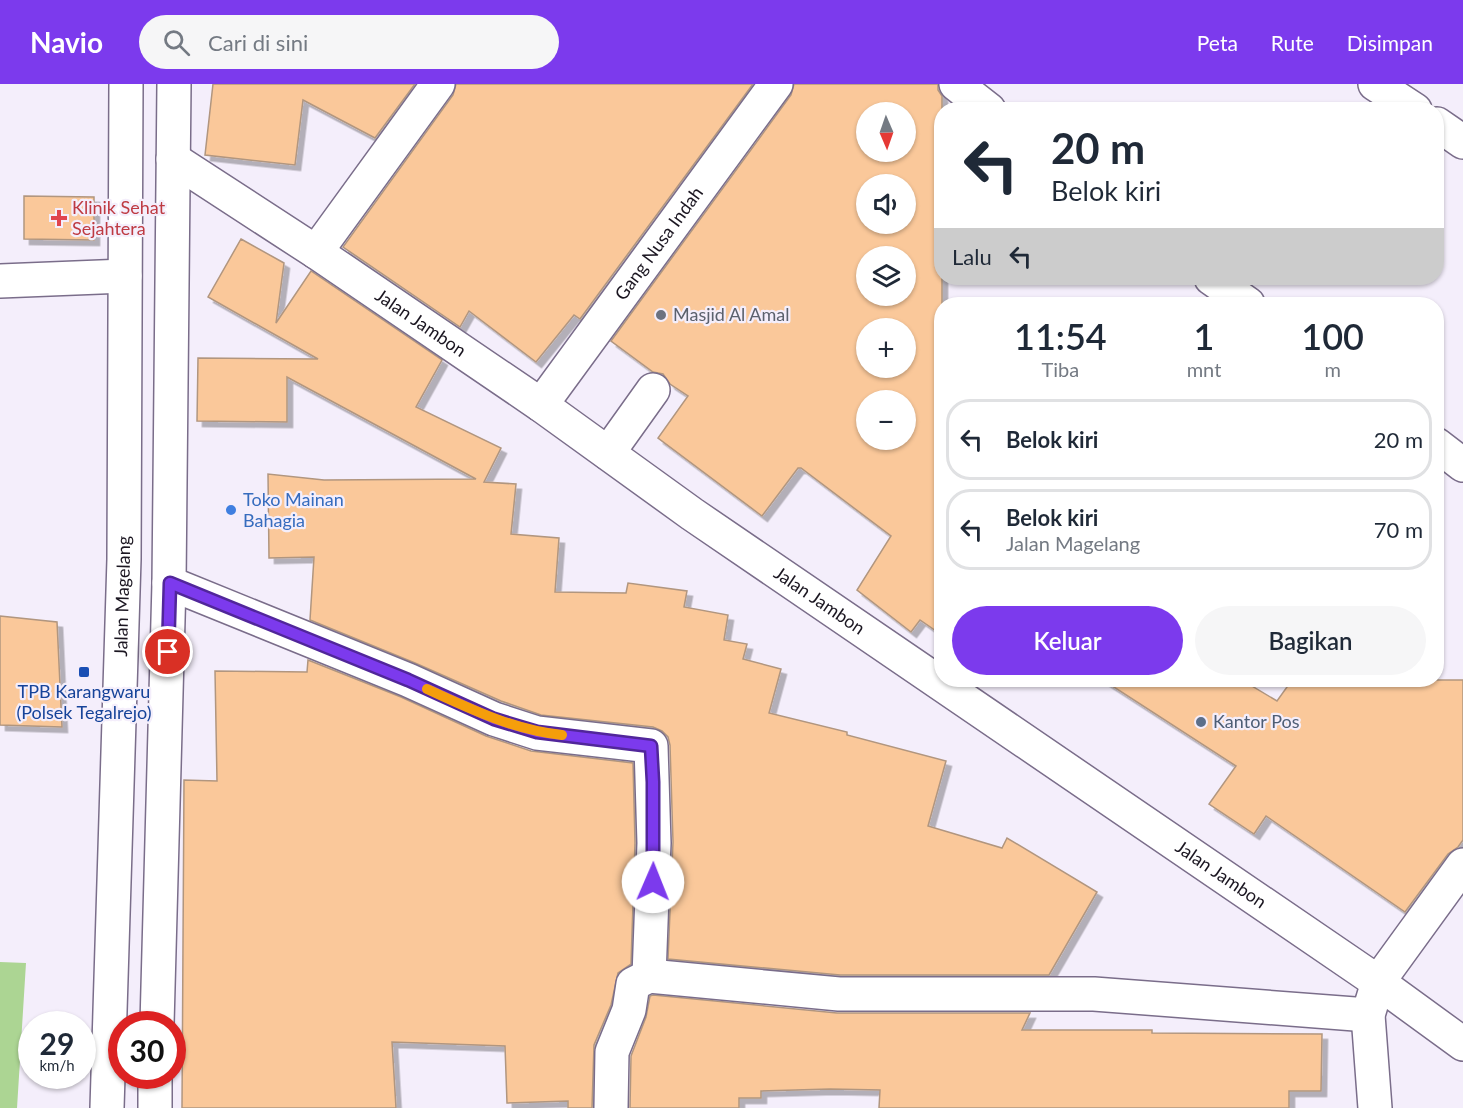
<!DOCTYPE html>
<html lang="id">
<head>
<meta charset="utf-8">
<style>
	:root { --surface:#fff; --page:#f6f6f7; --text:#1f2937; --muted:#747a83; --line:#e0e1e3; --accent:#7c3aed }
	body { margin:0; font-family:Lato,sans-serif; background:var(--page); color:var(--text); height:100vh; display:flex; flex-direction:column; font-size:22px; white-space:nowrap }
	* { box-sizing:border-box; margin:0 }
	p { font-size:20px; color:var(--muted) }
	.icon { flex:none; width:33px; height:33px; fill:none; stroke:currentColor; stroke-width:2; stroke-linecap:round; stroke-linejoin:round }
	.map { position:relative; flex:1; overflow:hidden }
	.side { position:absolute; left:934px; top:213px; width:510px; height:390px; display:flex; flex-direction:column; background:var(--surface); border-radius:24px; box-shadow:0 2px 4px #0004 }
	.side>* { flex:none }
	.hud { position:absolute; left:934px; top:18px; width:510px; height:183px; border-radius:24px; box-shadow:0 2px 4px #0004; background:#fff; color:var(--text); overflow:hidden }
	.needle { width:39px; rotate:178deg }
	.tools { position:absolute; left:856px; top:18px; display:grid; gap:12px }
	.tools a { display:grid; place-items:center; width:60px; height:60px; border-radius:50%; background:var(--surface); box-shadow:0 2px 4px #0004; font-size:30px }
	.speed { position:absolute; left:18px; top:927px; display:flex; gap:12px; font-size:30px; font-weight:700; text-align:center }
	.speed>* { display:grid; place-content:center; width:78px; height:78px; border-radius:50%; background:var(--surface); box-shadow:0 2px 4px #0004; line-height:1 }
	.speed small { font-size:15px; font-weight:400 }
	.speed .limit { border:9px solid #d22; background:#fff; color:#111 }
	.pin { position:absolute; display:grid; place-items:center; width:51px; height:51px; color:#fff; margin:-26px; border:3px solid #fff; border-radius:50%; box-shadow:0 2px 6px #0007 }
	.me { position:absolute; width:66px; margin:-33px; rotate:1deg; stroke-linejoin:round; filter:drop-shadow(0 0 4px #0008) }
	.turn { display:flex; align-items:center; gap:21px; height:126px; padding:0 18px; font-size:27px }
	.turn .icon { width:78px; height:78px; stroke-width:2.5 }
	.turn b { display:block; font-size:42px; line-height:51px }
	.then { display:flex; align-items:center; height:57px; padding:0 18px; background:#0003; gap:12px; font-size:22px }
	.eta { display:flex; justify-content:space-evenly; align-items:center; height:102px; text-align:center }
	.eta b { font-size:36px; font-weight:600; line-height:42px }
	.cta { display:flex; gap:12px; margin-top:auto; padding:12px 18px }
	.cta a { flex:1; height:69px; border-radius:36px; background:var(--accent); color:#fff; font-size:24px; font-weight:600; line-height:69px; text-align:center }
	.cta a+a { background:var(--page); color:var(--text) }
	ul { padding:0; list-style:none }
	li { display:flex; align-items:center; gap:18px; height:81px; margin:0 12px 9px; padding:0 6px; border:3px solid var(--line); border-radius:24px }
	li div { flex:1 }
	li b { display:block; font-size:22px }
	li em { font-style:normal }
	header { display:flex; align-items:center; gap:36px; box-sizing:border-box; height:84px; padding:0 30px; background:var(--accent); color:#fff }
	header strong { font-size:28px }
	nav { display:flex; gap:33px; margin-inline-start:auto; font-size:21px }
	.search { width:420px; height:54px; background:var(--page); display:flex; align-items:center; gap:15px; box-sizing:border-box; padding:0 21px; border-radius:33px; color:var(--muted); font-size:22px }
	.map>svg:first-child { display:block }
	.green { fill:#acd593 }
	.building { fill:#fac89a; stroke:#b1967f; stroke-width:1.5; fill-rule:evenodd; filter:url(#shadow) }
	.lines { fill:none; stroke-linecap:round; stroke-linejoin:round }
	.minor-casing { stroke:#7a6d8a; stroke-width:36 }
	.major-casing { stroke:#7a6d8a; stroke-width:36 }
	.minor { stroke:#fff; stroke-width:33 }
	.major { stroke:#fff; stroke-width:33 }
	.route-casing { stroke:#51269a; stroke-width:15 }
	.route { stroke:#7c3aed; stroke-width:10 }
	.slow { stroke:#f59e0b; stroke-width:10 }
	.health-dot { fill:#e0444e; stroke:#f4eefb; stroke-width:2 }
	.worship-dot { fill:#6b7280; stroke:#f4eefb; stroke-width:2 }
	.shop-dot { fill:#3f7fe0; stroke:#f4eefb; stroke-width:2 }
	.transit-dot { fill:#1a4fb4; stroke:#f4eefb; stroke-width:2 }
	.service-dot { fill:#5c6f8a; stroke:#f4eefb; stroke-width:2 }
	.labels { text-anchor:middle; stroke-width:4.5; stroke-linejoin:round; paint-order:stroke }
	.health-label { font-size:18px; fill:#be3a42; stroke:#f4eefb; text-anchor:start }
	.street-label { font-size:18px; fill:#1b1621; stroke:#f4eefb }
	.worship-label { font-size:18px; fill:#5b616d; stroke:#f4eefb; text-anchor:start }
	.shop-label { font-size:18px; fill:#366cbe; stroke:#f4eefb; text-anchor:start }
	.transit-label { font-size:18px; fill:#164399; stroke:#f4eefb }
	.service-label { font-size:18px; fill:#4e5e75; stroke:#f4eefb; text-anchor:start }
</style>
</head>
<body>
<header>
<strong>Navio</strong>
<div class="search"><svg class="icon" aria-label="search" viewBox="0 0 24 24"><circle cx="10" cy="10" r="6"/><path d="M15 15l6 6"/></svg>Cari di sini</div>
<nav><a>Peta</a><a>Rute</a><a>Disimpan</a></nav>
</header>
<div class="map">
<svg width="1463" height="1024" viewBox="0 0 1463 1024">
	<defs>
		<filter id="shadow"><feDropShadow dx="5.5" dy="5.5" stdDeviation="0" flood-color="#0004"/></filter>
	</defs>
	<rect width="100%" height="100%" fill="#f4eefb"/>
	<path class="green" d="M0,878L26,879L17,1024H0Z"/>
	<g class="building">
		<path d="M213,0H415L375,54L303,16L295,81L205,71Z"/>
		<path d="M456,0H753L580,235L574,231L536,278L469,227L460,243L343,163L453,11Z"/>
		<path d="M794,0H938V6L942,12V551L920,536L911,548L857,506L891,452L801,384H798L762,432L658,354L688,312L670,300L663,290L653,288L611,257L791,11ZM867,28H906V68H867ZM867,100H906V140H867ZM867,172H906V212H867ZM867,244H906V284H867ZM867,316H906V356H867Z"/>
		<path d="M24,112L94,113V156L24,155Z"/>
		<path d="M241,155L284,179L276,239L311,187L442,276L416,323L501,364L484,398L516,400L511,450L559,454L555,508L626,509L628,499L687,507L684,523L728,531L724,556L747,560L743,575L781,585L769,629L847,648V651L946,677L928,742L1002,764L1007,754L1097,808L1049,891H840L668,875L673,758L670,661L668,653L662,647L653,643L541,631L501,617L415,579L310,536L314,473L269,474L268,390L324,396L476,395L287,293V338L197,337L198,274L318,275L208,213Z"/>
		<path d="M0,532L57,538L62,643L0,641Z"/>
		<path d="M308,576L401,613L486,652L531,667L633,679L635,759L631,880L618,889L611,921L594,961L592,1024H568V1017L507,1019L505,962L392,958L396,1024H182L184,696L217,697L215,587L307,588Z"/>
		<path d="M1103,596H1242L1277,617L1292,596H1463V756L1458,763L1448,770L1405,828L1266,732L1254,750L1209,720L1236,682Z"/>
		<path d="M653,911L837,929H1030L1022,946H1152V949L1322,950L1321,1007H1289V1024H879L880,1006L830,1005L761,1007V1014H739V1024H630L631,972L646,933L650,912Z"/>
	</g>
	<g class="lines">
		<defs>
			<g id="minor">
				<path d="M956,0L989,26"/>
				<path d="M1375,0L1415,26"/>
				<path d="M1437,40L1463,58"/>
				<path d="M316,168L438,0"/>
				<path d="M1211,194L1248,220"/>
				<path d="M0,197L125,192"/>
				<path id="s1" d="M541,321L776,0"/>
				<path d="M1437,361L1463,381"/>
				<path d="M608,369L653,306"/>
				<path d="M169,499L408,596L494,635L537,649L651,662L654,759L649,892"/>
				<path d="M611,1024L612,968L629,926L633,900L649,892L839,910H1094L1368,931"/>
				<path d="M1375,1024L1368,931L1378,898L1463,781"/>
			</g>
			<g id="major">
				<path id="s2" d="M173,75L316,168L541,321L692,430L1378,898L1463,960"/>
				<path d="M157,940L169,499L174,0"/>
				<path id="s3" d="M107,1024L124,475L126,0"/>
				<path d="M155,1024V992"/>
			</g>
		</defs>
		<use href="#minor" class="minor-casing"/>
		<use href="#major" class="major-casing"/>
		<use href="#minor" class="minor"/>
		<use href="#major" class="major"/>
	</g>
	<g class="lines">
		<defs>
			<path id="route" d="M168,568L170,499L408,596L494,635L537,648L651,662L653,698V798"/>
		</defs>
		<use href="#route" class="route-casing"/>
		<use href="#route" class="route"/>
		<path class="slow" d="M427,605C471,625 513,646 562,651"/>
	</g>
	<path class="health-dot" d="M56 125h6v6h6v6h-6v6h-6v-6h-6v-6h6z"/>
	<circle class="worship-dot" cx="661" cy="231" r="6"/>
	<circle class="shop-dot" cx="231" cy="426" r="6"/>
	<rect class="transit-dot" x="78" y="582" width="12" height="12" rx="3"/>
	<circle class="service-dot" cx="1201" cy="638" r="6"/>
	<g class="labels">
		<g class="health-label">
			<text x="72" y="130">Klinik Sehat<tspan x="72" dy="21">Sejahtera</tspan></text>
		</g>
		<g class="street-label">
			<text dy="6" stroke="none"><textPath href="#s1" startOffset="200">Gang Nusa Indah</textPath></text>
			<text dy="6" stroke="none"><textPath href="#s2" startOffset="297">Jalan Jambon</textPath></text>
			<text dy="6" stroke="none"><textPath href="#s3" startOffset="512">Jalan Magelang</textPath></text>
			<text dy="6" stroke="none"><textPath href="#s2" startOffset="783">Jalan Jambon</textPath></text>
			<text dy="6" stroke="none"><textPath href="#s2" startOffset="1269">Jalan Jambon</textPath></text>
		</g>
		<g class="worship-label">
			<text x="673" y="237">Masjid Al Amal</text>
		</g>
		<g class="shop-label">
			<text x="243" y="422">Toko Mainan<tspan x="243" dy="21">Bahagia</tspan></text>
		</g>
		<g class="transit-label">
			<text x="84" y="614">TPB Karangwaru<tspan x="84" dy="21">(Polsek Tegalrejo)</tspan></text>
		</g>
		<g class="service-label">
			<text x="1213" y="644">Kantor Pos</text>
		</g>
	</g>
</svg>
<div class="tools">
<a><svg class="needle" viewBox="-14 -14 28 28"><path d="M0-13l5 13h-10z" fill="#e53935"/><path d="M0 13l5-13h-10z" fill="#747a83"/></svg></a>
<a><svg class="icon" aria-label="sound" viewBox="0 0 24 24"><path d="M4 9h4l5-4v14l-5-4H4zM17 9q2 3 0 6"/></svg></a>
<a><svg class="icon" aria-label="layers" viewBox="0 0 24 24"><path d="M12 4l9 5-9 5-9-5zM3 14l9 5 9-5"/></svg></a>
<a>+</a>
<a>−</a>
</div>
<div class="speed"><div>29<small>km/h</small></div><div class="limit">30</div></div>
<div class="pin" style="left:168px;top:568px;background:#d93025"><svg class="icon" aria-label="arrive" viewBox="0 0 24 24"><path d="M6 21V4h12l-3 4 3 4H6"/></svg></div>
<svg class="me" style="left:653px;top:798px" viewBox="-20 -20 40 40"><circle r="19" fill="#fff"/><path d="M0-13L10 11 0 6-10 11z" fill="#7c3aed"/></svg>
<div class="hud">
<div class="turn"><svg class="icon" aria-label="left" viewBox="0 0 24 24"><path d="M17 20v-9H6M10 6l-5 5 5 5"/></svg><div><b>20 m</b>Belok kiri</div></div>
<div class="then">Lalu<svg class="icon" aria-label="left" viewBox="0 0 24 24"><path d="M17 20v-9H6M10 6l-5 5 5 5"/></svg></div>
</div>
<section class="side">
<div class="eta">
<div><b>11:54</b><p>Tiba</p></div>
<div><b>1</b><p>mnt</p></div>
<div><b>100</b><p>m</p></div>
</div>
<ul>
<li><svg class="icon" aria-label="left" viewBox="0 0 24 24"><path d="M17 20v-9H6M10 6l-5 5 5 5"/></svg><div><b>Belok kiri</b></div><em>20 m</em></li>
<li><svg class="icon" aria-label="left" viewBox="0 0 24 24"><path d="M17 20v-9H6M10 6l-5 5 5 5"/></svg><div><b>Belok kiri</b><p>Jalan Magelang</p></div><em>70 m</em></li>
</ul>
<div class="cta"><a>Keluar</a><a>Bagikan</a></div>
</section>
</div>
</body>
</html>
